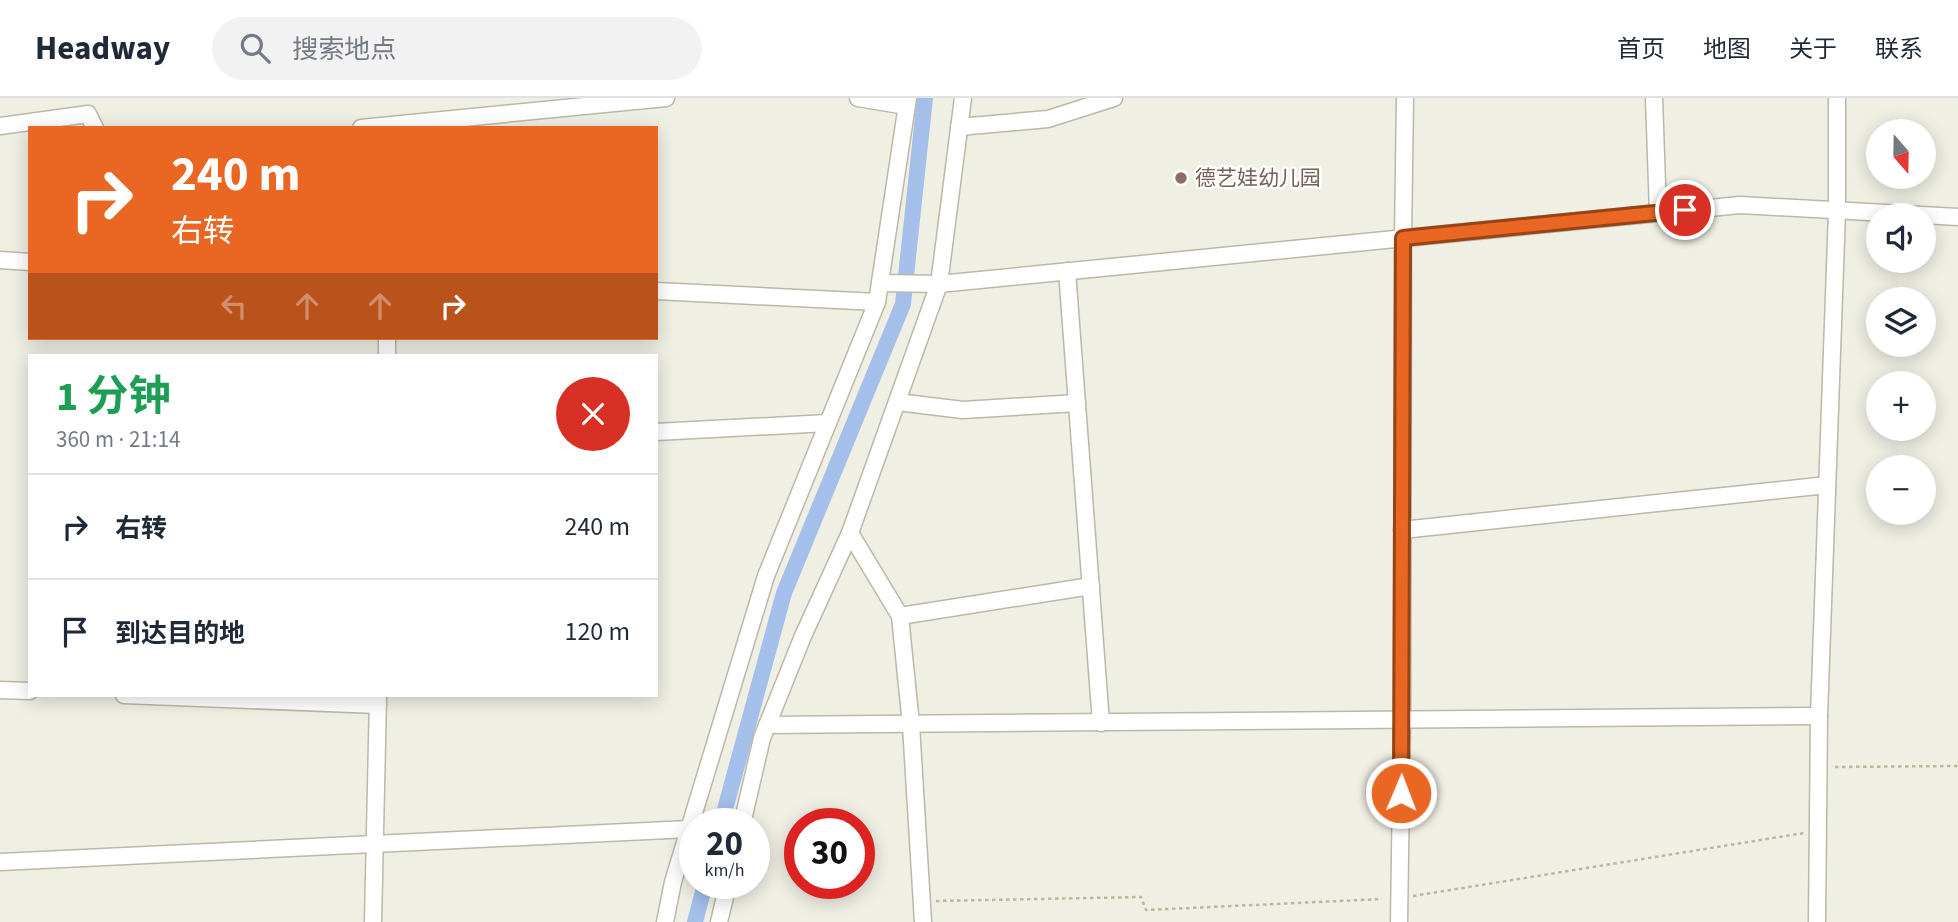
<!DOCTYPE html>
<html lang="zh">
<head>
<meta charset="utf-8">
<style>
	:root { --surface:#fff; --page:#f2f2f3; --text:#1f2937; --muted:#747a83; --line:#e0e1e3 }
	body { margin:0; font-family:"Source Sans 3","Noto Sans SC",sans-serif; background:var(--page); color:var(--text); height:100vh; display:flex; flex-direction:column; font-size:26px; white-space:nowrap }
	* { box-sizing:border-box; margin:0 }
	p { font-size:23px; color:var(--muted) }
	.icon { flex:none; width:38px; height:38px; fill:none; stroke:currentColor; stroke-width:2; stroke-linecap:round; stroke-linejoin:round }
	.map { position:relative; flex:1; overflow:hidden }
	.side { position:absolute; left:28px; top:256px; width:630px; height:343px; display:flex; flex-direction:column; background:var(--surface); border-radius:0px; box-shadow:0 4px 18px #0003 }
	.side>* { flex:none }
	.hud { position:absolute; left:28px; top:28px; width:630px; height:214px; border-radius:0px; box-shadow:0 4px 18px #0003; background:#e96722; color:#fff; overflow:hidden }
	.needle { width:46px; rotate:160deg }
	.controls { position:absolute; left:1866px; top:21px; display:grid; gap:14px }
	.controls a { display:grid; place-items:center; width:70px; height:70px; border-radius:50%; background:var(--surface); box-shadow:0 4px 18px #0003; font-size:35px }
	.speed { position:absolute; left:679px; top:710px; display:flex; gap:14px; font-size:35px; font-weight:700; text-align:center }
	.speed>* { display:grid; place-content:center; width:91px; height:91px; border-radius:50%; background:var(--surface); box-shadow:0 4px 18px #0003; line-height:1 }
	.speed small { font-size:18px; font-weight:400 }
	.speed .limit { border:10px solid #d22; background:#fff; color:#111 }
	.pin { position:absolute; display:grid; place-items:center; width:60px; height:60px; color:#fff; margin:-30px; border:4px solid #fff; border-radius:50%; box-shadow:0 2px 7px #0007 }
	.me { position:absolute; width:77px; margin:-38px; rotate:1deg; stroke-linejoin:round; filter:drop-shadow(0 0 5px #0008) }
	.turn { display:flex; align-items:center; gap:24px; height:147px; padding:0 28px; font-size:32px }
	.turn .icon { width:91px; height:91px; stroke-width:2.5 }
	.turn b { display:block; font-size:49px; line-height:60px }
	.lanes { display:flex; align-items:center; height:66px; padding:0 28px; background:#0003; justify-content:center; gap:35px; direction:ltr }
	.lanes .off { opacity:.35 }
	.round { display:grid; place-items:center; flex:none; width:74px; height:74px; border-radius:37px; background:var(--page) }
	.headline { display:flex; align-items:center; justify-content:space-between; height:119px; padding:0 28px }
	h1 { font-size:42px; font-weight:700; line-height:52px; color:#1e9e55 }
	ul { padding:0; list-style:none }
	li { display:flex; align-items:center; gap:21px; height:105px; padding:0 28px; border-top:2px solid var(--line) }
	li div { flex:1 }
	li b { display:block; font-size:26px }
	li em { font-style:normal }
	header { display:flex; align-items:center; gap:42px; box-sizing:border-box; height:98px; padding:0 35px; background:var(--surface); border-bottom:2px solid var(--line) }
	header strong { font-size:33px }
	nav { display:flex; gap:38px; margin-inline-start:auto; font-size:24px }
	.search { width:490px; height:63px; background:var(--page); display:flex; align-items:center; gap:18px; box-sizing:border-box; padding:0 24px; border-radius:38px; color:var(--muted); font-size:26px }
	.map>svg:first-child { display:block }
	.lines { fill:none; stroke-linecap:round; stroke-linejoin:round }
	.canal { stroke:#a3bfea; stroke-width:16 }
	.minor-casing { stroke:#bbb8a7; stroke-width:19 }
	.path { stroke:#bcb69a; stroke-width:2.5; stroke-dasharray:3.5 3.5; stroke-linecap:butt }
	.minor { stroke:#fff; stroke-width:16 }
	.route-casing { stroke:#974316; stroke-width:18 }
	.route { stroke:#e96722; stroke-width:12 }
	.education-dot { fill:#8d6e63; stroke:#fff; stroke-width:2.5 }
	.labels { text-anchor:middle; stroke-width:5; stroke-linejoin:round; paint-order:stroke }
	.education-label { font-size:21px; fill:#785e54; stroke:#fff; text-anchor:start }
</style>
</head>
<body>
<header>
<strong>Headway</strong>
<div class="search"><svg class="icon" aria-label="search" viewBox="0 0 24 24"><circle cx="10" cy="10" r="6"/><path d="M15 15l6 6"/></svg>搜索地点</div>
<nav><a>首页</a><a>地图</a><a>关于</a><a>联系</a></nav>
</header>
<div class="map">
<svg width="1958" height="824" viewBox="0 0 1958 824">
	<rect width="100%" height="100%" fill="#f0efe4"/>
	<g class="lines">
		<g class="canal">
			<path d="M721,726L784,495L903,206L925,0"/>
			<path d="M695,824L705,786"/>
		</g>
		<defs>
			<g id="minor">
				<path d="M858,0L906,8"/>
				<path d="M1654,0L1658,115"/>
				<path d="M0,28L88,16L95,30"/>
				<path d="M959,29L1048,21L1114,0"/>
				<path d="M361,30L666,0"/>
				<path d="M0,162L30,164"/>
				<path d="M1067,173L1101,625"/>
				<path d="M880,185L939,186L1740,107L1958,119"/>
				<path d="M656,193L877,204"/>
				<path d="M387,257V240"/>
				<path d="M897,304L963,312L1077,305"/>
				<path d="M656,334L828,325"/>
				<path d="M1402,432L1827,387"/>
				<path d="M850,435L900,518L911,627L923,824"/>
				<path d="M900,518L1091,488"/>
				<path d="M0,592L30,593"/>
				<path d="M124,597L378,607"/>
				<path d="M767,627L1819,618"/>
				<path d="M742,726L762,640L803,538L850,435L939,186L963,0"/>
				<path d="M0,764L689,731"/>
				<path d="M373,824L378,599"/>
				<path d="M665,824L673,784L766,478L877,204L908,0"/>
				<path d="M719,824L728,786"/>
				<path d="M1399,824L1402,622L1403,140L1405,0"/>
				<path d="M1817,824L1819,618L1837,113V0"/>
			</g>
		</defs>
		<use href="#minor" class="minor-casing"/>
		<g class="path">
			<path d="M1835,669L1958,668"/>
			<path d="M1413,798L1804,735"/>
			<path d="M936,803L1141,799L1146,812L1382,801"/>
		</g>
		<use href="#minor" class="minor"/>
	</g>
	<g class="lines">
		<defs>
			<path id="route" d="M1401,695L1403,140L1685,112"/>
		</defs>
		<use href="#route" class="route-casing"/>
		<use href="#route" class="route"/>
	</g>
	<circle class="education-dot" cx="1181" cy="80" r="7"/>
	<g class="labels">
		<g class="education-label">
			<text x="1195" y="87">德艺娃幼儿园</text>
		</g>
	</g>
</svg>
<div class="controls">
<a><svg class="needle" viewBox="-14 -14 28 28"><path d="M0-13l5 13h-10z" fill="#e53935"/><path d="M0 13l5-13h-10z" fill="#747a83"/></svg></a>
<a><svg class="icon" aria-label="sound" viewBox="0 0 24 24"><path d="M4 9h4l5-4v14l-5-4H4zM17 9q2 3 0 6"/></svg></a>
<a><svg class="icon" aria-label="layers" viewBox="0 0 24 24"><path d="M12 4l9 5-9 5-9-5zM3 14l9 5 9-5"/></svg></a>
<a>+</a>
<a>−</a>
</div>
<div class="speed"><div>20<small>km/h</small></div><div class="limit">30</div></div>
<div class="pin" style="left:1685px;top:112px;background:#d93025"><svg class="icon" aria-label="arrive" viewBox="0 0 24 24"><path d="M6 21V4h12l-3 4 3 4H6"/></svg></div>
<svg class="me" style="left:1401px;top:695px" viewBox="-20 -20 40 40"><circle r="17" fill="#e96722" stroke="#fff" stroke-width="3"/><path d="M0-11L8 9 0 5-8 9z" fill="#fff"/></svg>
<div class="hud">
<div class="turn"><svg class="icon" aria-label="right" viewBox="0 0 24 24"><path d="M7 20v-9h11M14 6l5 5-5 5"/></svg><div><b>240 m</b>右转</div></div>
<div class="lanes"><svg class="icon off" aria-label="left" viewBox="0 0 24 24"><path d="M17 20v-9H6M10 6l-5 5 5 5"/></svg><svg class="icon off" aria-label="ahead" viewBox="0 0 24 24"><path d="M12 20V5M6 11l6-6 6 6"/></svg><svg class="icon off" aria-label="ahead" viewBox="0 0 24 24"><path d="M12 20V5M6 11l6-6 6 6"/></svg><svg class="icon" aria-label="right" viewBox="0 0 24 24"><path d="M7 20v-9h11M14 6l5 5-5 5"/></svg></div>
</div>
<section class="side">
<div class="headline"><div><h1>1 分钟</h1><p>360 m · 21:14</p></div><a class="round" style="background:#d93025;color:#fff"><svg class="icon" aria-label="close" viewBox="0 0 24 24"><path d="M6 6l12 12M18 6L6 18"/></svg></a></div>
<ul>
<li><svg class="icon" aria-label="right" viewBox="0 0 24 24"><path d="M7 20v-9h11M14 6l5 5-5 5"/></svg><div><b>右转</b></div><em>240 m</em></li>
<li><svg class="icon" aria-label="arrive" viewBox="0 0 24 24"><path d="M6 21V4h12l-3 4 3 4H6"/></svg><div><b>到达目的地</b></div><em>120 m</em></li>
</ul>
</section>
</div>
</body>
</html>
